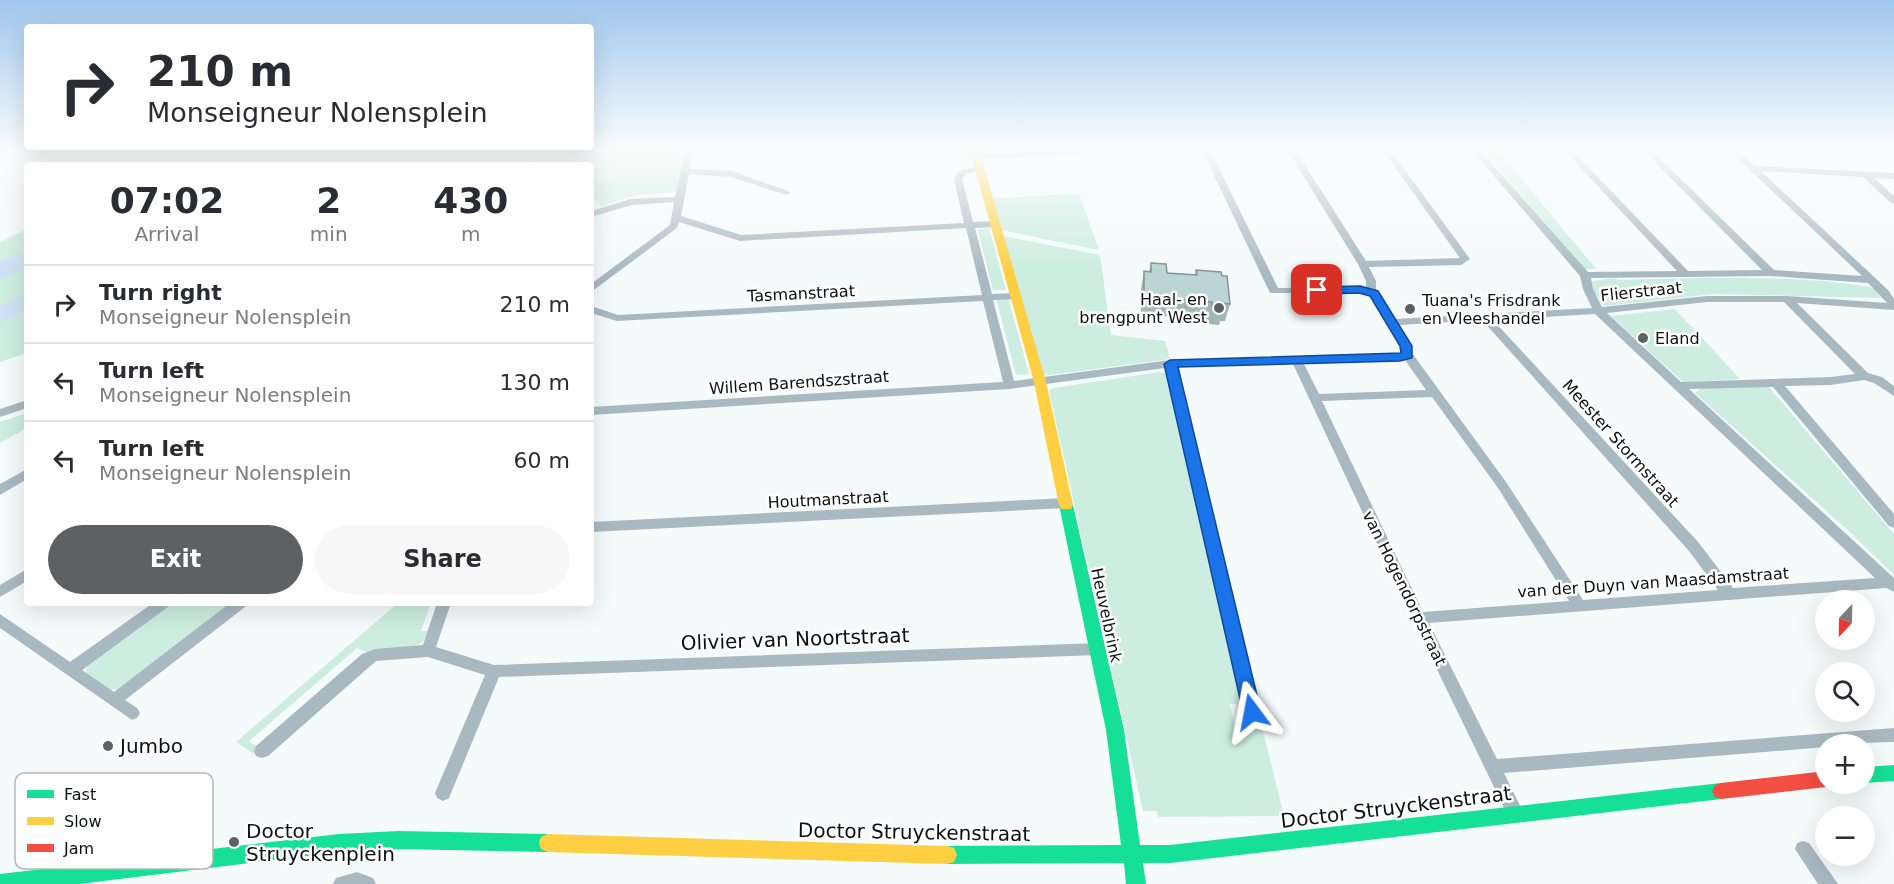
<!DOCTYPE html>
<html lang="en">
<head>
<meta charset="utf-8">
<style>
	:root { --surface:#fff; --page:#f7f7f7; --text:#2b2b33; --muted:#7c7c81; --line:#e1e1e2; --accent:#5e6162 }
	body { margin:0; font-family:"DejaVu Sans",sans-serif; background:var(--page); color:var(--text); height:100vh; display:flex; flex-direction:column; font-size:22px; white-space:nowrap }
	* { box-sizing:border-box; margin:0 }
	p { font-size:20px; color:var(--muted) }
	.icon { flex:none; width:33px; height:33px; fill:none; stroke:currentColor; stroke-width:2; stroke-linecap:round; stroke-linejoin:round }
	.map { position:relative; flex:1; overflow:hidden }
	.sheet { position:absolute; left:24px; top:162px; width:570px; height:444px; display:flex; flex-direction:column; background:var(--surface); border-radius:6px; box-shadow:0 6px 24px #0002 }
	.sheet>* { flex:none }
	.banner { position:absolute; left:24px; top:24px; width:570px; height:126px; border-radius:6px; box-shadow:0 6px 24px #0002; background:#fff; color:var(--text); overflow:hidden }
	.needle { width:39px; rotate:202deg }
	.fabs { position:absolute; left:1815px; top:590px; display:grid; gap:12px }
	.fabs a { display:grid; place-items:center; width:60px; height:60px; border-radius:50%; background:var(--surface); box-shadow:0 6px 24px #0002; font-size:30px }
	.pin { position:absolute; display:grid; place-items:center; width:51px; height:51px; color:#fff; margin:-26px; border-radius:12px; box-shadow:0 3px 9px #0006 }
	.me { position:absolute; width:66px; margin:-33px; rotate:347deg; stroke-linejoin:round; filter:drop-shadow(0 0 4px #0008) }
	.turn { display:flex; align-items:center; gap:21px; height:126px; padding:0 24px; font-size:27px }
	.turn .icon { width:78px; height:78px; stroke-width:2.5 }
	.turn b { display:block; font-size:42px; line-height:51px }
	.eta { display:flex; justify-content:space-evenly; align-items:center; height:102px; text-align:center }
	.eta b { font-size:36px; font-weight:700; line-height:42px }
	.button { display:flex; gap:12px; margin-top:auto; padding:12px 24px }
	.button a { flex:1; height:69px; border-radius:36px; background:var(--accent); color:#fff; font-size:24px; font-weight:700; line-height:69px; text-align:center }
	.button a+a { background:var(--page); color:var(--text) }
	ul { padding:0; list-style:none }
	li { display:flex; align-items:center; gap:18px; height:78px; padding:0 24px; border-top:2px solid var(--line) }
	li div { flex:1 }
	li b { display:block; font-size:22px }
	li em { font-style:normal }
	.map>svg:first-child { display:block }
	.green { fill:#ccede0 }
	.water { fill:#d0e1f5 }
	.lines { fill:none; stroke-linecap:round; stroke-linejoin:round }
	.street { fill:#a9b9c2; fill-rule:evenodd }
	.fast { fill:#16e098; fill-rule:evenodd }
	.slow { fill:#ffcf43; fill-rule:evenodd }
	.jam { fill:#f24e42; fill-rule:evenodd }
	.wall { fill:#a0b7b5 }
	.building { fill:#bad5d3; stroke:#829594; stroke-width:1.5 }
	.route { fill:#1a73e8; stroke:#114b97; stroke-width:1.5 }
	.poi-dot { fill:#5e6162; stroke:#fff; stroke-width:2 }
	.labels { text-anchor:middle; stroke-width:5; stroke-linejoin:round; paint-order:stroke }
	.street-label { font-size:16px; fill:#0c0f0f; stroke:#fff }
	.poi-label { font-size:16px; fill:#0c0f0f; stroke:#fff; text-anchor:start }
	.near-street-label { font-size:20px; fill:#0c0f0f; stroke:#fff }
	.near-poi-label { font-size:20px; fill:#0c0f0f; stroke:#fff; text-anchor:start }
	.key { fill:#fff; stroke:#b6b7b7; stroke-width:1.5 }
	.key-label { font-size:16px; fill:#0c0f0f }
</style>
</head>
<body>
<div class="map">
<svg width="1894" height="884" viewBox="0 0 1894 884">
	<rect width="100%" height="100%" fill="#f5fafb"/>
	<g class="green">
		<path d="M201,148H604L543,165H156Z"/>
		<path d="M614,148H678L682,167L678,192L637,195L601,206L591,194V165H550Z"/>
		<path d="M1480,148H1496L1596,269H1585Z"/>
		<path d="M1079,194L1099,250L1002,230L993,198Z"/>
		<path d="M989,228L1006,290H993L978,230Z"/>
		<path d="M27,229V353L0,362V242Z"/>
		<path d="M1004,236L1100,255L1111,335L1165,341L1170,359L1042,376Z"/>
		<path d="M1615,278L1618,280C1701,278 1788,274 1870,287L1876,291L1880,298L1714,294L1604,306L1593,290L1592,281Z"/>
		<path d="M1008,297L1029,374L1016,375L996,298Z"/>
		<path d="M1675,309L1740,379L1683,382L1611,316Z"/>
		<path d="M1160,372L1168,375L1242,704H1230L1234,723H1261L1284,816L1158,817L1157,811H1143L1049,391L1053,388Z"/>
		<path d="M1768,386L1894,534V575L1852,534L1695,393L1702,388Z"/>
		<path d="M27,413V428L0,443V422Z"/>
		<path d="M169,603H236L118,689L109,690L88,674L86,671L88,664Z"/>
		<path d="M398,603H431L421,631H430C419,658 388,642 367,653L357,648L249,741L260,749L254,754L236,742Z"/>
	</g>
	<g class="water">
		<path d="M253,148H339L273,159L243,152Z"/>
		<path d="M533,148H576C556,153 538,165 517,165Z"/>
		<path d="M27,251V267L0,280V260Z"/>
		<path d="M27,293V309L0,323V306Z"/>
	</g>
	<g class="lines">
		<g class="street">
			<path d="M683,148H691L693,151L690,169L732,171L791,192L789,194H783L731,177L689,174L681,216L741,235L964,223L954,179L960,170L982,166V170L966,174L962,179L973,222L995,221L1000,224L995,227L975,228L992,294L1015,293L1020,296L1015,299L993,300L1014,381L1170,360L1400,354L1403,350L1373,298L1368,293H1270L1201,148H1209L1278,288L1366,287V281L1358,264L1286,148H1294L1366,261L1460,258L1381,148H1389L1470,259L1461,265L1369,267L1376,281V290L1382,296L1395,319L1592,308L1583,289L1580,276L1470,148H1478L1588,272L1677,271L1562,148H1570L1688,271L1762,270L1641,148H1649L1774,270L1862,276L1727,148H1736L1755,166L1894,173V179L1874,178L1894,196V204L1891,203L1863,177L1761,171L1888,290L1894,299V310L1797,303L1868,373L1882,377L1894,386V396L1874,383L1864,380L1831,385L1785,386L1894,514V528L1889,526L1773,387L1689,389L1894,578V592L1886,588L1429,623L1497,759L1894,728V742L1826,744V747L1504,773L1524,814L1522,820L1516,822L1510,820L1412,618L1293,364L1176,367L1260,712L1257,717L1252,719L1247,717L1244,712L1165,368L1009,389L591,415V407L1003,382L983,301L617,321L591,313V306L618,315L982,295L966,228L740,241L679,222L677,228L591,292V284L670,225L674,202L632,205L591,217V211L631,199L675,197L685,151ZM1771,276L1868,283L1887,303L1787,296H1707L1602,307L1593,289L1591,278ZM1707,302H1784L1855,374L1831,377L1681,382L1607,313ZM1595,314L1875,578L1733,588L1699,543L1493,320ZM1482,320L1689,551L1718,590L1583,600L1506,482L1412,353L1413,350L1399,325ZM1405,360L1426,390L1319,394L1304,364ZM1432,397L1498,488L1569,601L1423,612L1322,401Z"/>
			<path d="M1111,148H1166L1162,151L976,159L972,156L976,153Z"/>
			<path d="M1764,148C1778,147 1836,145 1846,151L1842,154L1768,151Z"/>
			<path d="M27,400V408L0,417V409Z"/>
			<path d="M27,469V479L0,495V484Z"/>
			<path d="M1066,498L1070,500L1072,503L1070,506L1066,508L591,532V522Z"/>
			<path d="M27,569V581L0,597V585Z"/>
			<path d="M153,603H170L168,607L82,670L114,692L230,603H247L245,607L125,700L137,708L140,713L137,718L132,720L0,628V614L70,662Z"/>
			<path d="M437,603H451L436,647L494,665L1098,643L1103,645L1105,649L1103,653L1098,655L499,677L449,798L443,801L437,798L435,793L485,675L428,657L376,661L268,756L262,758L256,756L254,751L256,746L362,654L375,649L423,645Z"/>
			<path d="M1803,841L1809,843L1838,884H1818L1795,849L1797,843Z"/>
			<path d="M357,872L373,878L376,884H333L336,878Z"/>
		</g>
		<g class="fast">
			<path d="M1066,500L1071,501L1073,505L1124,730L1140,845H1170L1721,783L1727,785L1730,791L1727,797L1721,799L1170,863H1143L1146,884H1126L1124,863L947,864L940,862L937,855L940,848L947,846L1121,845L1106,730L1059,505L1061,501Z"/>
			<path d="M1894,765V781L1864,783H1863L1864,767Z"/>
			<path d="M399,831L548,834L555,837L557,843L555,849L548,852L399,849L339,852L79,884H0V874L339,834Z"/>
		</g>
		<g class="slow">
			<path d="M942,148H956L981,156L1046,382L1073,505L1071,509H1061L1059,505L1034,382L972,158Z"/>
			<path d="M548,834L947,846L954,848L957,855L954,862L947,864L548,852L541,849L539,843L541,837Z"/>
		</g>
		<path class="jam" d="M1826,771V783H1833L1826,787L1721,799L1715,797L1712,791L1715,785L1721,783Z"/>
	</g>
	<path class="wall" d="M1151,263L1167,273L1195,275L1196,270L1222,276L1230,304L1225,321H1220L1219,325L1208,324V320L1141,314V289L1144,271L1149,272Z"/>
	<path class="building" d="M1151,263L1166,264L1167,273L1197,275L1196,270L1221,272L1222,276H1227L1230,304L1223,303V307L1212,306V302L1144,296V271L1151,272Z"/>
	<linearGradient id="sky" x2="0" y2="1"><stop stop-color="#9ec6ed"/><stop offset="0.55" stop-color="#fafdfd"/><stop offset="1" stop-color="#fafdfd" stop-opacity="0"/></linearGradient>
	<rect width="1894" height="271" fill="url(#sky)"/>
	<path class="route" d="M1360,286L1378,291L1412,346V358L1400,361L1178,367L1261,712L1258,718L1252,720L1246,718L1243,712L1164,364L1170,360L1401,353L1400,346L1370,296L1359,293L1317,294L1311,290L1317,287Z"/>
	<g class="poi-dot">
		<circle cx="1219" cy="308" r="6"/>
		<circle cx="1410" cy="309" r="6"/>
		<circle cx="1643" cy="338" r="6"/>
		<circle cx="108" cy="746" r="6"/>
		<circle cx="234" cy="842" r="6"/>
	</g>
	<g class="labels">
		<g class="street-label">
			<text transform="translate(1641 291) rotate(-6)" y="6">Flierstraat</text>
			<text transform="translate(801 293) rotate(-3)" y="6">Tasmanstraat</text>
			<text transform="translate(799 382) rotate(-4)" y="6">Willem Barendszstraat</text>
			<text transform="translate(1621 443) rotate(48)" y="6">Meester Stormstraat</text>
			<text transform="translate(828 499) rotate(-3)" y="6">Houtmanstraat</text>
			<text transform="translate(1653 582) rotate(-4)" y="6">van der Duyn van Maasdamstraat</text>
			<text transform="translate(1405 588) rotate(64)" y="6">van Hogendorpstraat</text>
			<text transform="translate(1107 615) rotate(78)" y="6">Heuvelbrink</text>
		</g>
		<g class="poi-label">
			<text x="1207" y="305" text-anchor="end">Haal- en<tspan x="1207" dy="18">brengpunt West</tspan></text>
			<text x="1422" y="306">Tuana's Frisdrank<tspan x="1422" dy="18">en Vleeshandel</tspan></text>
			<text x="1655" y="344">Eland</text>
		</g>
		<g class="near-street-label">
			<text transform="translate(795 639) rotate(-2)" y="7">Olivier van Noortstraat</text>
			<text transform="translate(1396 807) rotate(-7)" y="7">Doctor Struyckenstraat</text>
			<text transform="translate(914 832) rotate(1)" y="7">Doctor Struyckenstraat</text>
		</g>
		<g class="near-poi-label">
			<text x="120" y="753">Jumbo</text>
			<text x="246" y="838">Doctor<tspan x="246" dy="23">Struyckenplein</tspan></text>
		</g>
	</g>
	<rect x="15" y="773" width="198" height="96" rx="9" class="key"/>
	<rect x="27" y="790" width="27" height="8" fill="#16e098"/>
	<rect x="27" y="817" width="27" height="8" fill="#ffcf43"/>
	<rect x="27" y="844" width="27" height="8" fill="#f24e42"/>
	<g class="key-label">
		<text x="64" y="800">Fast</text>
		<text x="64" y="827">Slow</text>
		<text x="64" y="854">Jam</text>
	</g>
</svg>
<div class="fabs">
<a><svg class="needle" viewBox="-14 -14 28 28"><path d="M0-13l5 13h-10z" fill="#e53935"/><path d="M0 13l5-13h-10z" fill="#7c7c81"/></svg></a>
<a><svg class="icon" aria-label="search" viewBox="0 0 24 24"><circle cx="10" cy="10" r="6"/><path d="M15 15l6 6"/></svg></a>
<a>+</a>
<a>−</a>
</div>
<div class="pin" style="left:1317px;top:290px;background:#d93025"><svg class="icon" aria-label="arrive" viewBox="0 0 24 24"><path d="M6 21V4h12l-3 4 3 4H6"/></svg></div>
<svg class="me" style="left:1252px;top:712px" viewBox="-20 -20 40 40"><path d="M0-17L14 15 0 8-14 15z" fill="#1a73e8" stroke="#fff" stroke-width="4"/></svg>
<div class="banner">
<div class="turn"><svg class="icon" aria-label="right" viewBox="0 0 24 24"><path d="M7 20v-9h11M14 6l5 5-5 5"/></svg><div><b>210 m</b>Monseigneur Nolensplein</div></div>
</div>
<section class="sheet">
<div class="eta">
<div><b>07:02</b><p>Arrival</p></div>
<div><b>2</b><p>min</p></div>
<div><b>430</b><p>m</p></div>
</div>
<ul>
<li><svg class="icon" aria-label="right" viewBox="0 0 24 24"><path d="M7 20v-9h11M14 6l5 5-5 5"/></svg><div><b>Turn right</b><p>Monseigneur Nolensplein</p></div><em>210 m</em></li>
<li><svg class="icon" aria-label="left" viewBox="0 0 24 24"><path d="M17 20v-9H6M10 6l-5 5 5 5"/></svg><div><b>Turn left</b><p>Monseigneur Nolensplein</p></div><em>130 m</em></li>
<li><svg class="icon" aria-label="left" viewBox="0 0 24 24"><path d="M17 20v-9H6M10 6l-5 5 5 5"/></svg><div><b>Turn left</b><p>Monseigneur Nolensplein</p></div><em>60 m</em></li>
</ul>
<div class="button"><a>Exit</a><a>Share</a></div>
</section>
</div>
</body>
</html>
